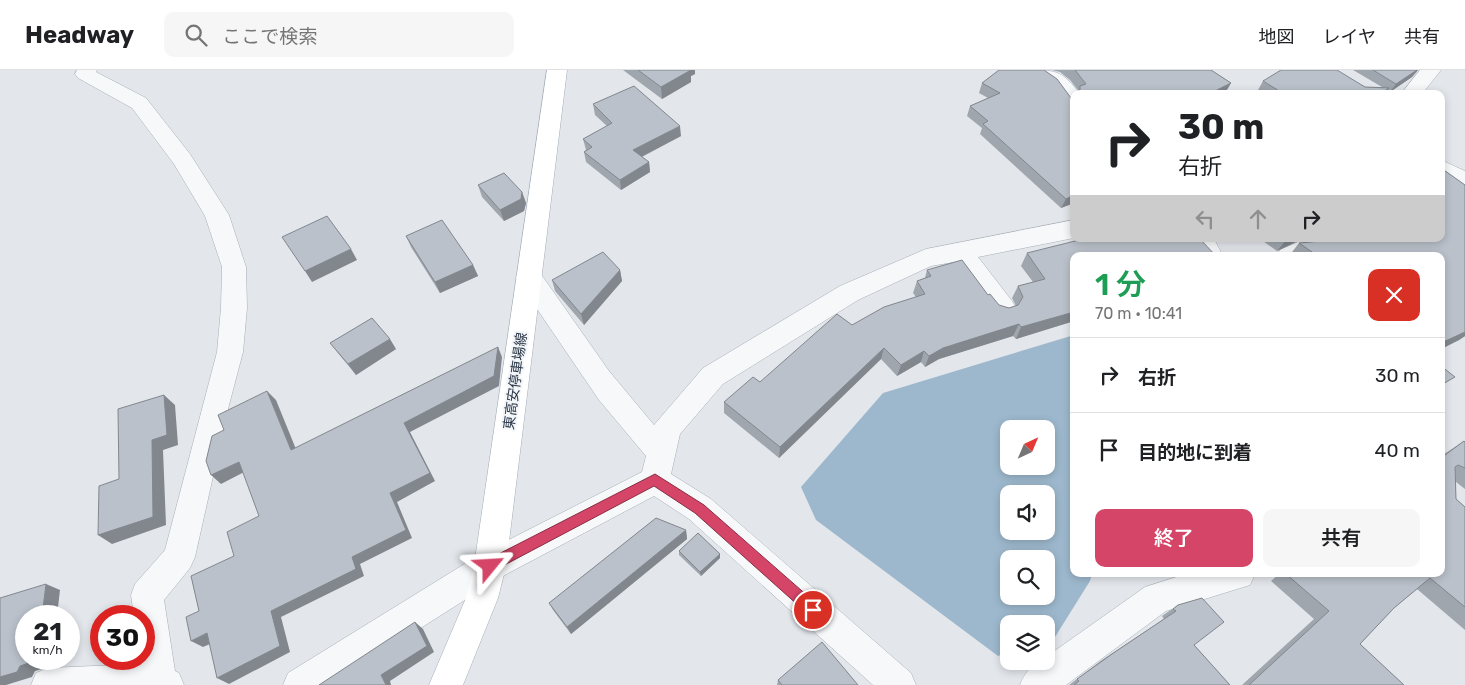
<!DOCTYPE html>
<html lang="ja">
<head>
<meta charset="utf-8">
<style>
	:root { --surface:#fff; --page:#f6f6f6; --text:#202124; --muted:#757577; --line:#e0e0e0; --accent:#d44567 }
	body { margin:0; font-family:Rubik,"Noto Sans JP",sans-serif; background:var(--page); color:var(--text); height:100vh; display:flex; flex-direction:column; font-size:19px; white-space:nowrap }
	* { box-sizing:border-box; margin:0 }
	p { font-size:16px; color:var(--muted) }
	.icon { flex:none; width:28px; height:28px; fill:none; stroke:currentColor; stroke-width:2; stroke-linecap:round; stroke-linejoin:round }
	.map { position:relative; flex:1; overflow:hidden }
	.details { position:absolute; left:1070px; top:182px; width:375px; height:325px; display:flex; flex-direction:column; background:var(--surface); border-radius:10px; box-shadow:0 2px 8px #0003 }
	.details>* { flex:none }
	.hud { position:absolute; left:1070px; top:20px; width:375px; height:152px; border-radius:10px; box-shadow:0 2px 8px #0003; background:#fff; color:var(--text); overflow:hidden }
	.needle { width:32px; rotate:44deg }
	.fabs { position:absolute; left:1000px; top:350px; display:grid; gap:10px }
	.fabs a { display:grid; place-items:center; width:55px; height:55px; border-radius:10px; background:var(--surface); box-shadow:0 2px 8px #0003; font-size:25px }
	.speed { position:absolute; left:15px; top:535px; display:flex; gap:10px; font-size:25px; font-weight:700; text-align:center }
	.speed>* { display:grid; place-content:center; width:65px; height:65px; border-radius:50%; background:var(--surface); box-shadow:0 2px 8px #0003; line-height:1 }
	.speed small { font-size:12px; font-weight:400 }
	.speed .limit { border:8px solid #d22; background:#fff; color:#111 }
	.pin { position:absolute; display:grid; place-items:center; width:42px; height:42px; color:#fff; margin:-21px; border:2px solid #fff; border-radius:50%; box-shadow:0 1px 5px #0007 }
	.me { position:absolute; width:55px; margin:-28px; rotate:63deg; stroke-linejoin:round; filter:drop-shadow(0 0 4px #0008) }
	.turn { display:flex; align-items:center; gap:18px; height:105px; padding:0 25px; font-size:22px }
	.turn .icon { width:65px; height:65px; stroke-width:2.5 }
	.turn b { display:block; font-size:35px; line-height:42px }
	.lanes { display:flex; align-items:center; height:48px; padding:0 25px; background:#0003; justify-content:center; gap:25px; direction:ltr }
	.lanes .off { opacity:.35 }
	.round { display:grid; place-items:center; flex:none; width:52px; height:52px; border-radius:10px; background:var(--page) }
	.overview { display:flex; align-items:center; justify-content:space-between; height:85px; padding:0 25px }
	h1 { font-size:30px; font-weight:600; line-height:38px; color:#1e9e55 }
	.primary-button { display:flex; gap:10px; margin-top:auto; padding:10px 25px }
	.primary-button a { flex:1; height:58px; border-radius:10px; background:var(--accent); color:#fff; font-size:20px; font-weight:600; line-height:58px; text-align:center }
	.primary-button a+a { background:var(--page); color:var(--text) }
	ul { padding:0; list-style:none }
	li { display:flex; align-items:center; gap:15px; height:75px; padding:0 25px; border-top:1px solid var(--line) }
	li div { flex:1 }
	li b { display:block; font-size:19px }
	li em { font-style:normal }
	header { display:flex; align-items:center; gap:30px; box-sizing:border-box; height:70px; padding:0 25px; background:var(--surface); border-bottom:1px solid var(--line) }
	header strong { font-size:24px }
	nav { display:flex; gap:28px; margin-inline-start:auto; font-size:18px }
	.search { width:350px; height:45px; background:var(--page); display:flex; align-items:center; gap:12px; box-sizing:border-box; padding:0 18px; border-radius:10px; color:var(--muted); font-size:19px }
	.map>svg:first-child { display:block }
	.water { fill:#9db8cd; fill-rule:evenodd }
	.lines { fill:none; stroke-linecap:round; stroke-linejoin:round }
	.minor-casing { stroke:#a8aeb7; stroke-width:1 }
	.major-casing { stroke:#a2adb8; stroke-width:1 }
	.minor { fill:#f6f8fa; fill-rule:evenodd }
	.major { fill:#fff; fill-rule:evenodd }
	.wall { fill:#a0a6ae }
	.shaded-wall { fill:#82878d }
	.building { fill:#bac1ca; stroke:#82878d }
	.route { fill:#d44567; stroke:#8a2d43 }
	.labels { text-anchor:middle; stroke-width:4; stroke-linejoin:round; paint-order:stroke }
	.street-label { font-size:14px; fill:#2a3645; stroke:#f3f6f9 }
</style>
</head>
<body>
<header>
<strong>Headway</strong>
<div class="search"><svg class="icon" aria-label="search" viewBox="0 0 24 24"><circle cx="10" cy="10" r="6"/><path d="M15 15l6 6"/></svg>ここで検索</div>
<nav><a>地図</a><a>レイヤ</a><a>共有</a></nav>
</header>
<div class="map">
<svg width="1465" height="615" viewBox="0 0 1465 615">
	<rect width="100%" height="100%" fill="#e3e7ec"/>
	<path class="water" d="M1074,265V504H1092L1090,511L1055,567L1046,570V554H1009V582L998,586L816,450L801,417L883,323ZM1009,359H1046V396H1009ZM1009,424H1046V461H1009ZM1009,489H1046V526H1009Z"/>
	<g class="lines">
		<defs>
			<g id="minor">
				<path d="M77,0H97L96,2L146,28L190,84L229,145L246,197L247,238L243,282L229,335L195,487L190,498L164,530L175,601L179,603L184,615H31L36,603L48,598L140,594L139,589H144V546H134L131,525L135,514L165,480L217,282L221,238L222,197L205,146L174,94L132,38L78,8L75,4Z"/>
				<path d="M1031,0C1058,0 1063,2 1080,24H1074V38L1067,36L1054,18Z"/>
				<path d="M1420,0H1441L1422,24H1401Z"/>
				<path d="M1441,90L1465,101V119L1441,108Z"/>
				<path d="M1074,150V168L978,187L1012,231L1016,238L1012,245L1003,248L994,245L954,192L931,196L858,230L723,314L680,364L671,404L711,429L911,603L916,615H873L689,449L654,426L501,507L331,615H283L288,603L479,485L642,402L646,386L599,330L520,214L516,207L520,200L529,197L538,200L609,301L654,355L703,298L840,216L926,179Z"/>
				<path d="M1190,169H1214L1223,186H1199Z"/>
				<path d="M1305,169H1339C1328,189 1297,186 1277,186L1280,180Z"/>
				<path d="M1186,504H1255L1250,515L1166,541L1066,615H1020C1024,604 1033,591 1046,591V587L1145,517Z"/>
			</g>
			<path id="major" d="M547,0H567L506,496L498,528L463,615H429L466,528L474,496Z"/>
		</defs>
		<use href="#minor" class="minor-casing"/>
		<use href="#major" class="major-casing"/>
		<use href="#minor" class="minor"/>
		<use href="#major" class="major"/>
	</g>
	<g class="wall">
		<path d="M623,0H695V4L691,6V12L662,29Z"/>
		<path d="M999,0L1074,133L1061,138L980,64L982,58L967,46L970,36L988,28L979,23L982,13Z"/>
		<path d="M1052,0H1211L1231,13L1225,23L1223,24H1077L1078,20L1070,10L1060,2Z"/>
		<path d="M1353,0H1418L1412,7L1390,22L1387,20L1384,24H1264L1258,20L1263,11L1365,17H1382Z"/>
		<path d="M593,34L681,66L642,87L649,92L650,102L621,120L586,92L584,82L586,80L583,69L607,56L595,45Z"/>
		<path d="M1441,98L1465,115V266L1459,270L1441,279V186H1289L1299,173L1333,170L1336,169H1441Z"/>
		<path d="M478,115L522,122L526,133L524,141L504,151L482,127Z"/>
		<path d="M406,166L473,195L478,206L440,223L411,177Z"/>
		<path d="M1260,169H1302L1277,181Z"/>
		<path d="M1027,183L1074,186V251L1016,269L1013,266L939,289L925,297L921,292L897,306L881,289L779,388L724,343V332L916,227L913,223L917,211L925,208L927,200L988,225L999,235L1009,238L1016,236L1012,228L1018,216L1033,212L1021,196Z"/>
		<path d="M620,200L622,211L584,255L555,221L552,210Z"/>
		<path d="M330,273L396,279L356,305L338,283Z"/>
		<path d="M1464,371L1465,372V419L1456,412V429L1465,437V560L1417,519L1394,538L1360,574L1404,615H1242L1314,549L1271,511L1279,504H1441V386Z"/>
		<path d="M686,460L687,469L571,564L553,540L549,533Z"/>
		<path d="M679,481L720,484V488L701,506L679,485Z"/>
		<path d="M1178,535L1194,575L1230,615H1069L1102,590L1164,549L1162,546Z"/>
		<path d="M778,610L858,615H777Z"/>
	</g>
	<g class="shaded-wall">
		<path d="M685,0H695V4L691,6V12L662,29L661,17Z"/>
		<path d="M1417,0H1418L1412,7L1390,22L1396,14Z"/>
		<path d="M1231,13L1225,23L1223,24H1209Z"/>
		<path d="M1389,18L1384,24H1380Z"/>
		<path d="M680,56L681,66L635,90L633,80Z"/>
		<path d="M649,92L650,102L621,120L620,110Z"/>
		<path d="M522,122L526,133L524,141L504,151L500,140Z"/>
		<path d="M1074,125V133L1061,138L1066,129Z"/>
		<path d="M1287,169H1302L1277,181Z"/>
		<path d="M351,179L357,190L312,212L305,201Z"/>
		<path d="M473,195L478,206L440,223L435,212Z"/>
		<path d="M620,200L622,211L584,255L581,244Z"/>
		<path d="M1074,242V251L1016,269L1021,257Z"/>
		<path d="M1019,254L1013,266L939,289L925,297L929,286L943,278Z"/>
		<path d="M1465,262V266L1459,270L1441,279V273Z"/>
		<path d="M390,269L396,279L356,305L348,294Z"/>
		<path d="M498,277L502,287L499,316L410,362L435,411L397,432L412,468L360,494L364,506L281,547L290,582L229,614L217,608L271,541L352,487L390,423L404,353Z"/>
		<path d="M884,278L881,289L779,388L780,377Z"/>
		<path d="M924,281L921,292L897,306L901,295Z"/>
		<path d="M267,321L276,330L300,389L291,380Z"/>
		<path d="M164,325L175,335L178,375L163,380L166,455L112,474L98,465Z"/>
		<path d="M239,392L248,400L221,414L211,405Z"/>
		<path d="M686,460L687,469L571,564L567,557Z"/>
		<path d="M720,484V488L701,506L700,502Z"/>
		<path d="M46,514L60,520L57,546H42Z"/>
		<path d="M415,552L423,559L434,582L390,611L391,615H386L381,605Z"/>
		<path d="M207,563L219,570L203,577L191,571Z"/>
		<path d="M37,589H53L52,596L35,601L32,607L6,615H0V607L20,596Z"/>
	</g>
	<g class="building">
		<path d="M638,0H691L661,17Z"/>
		<path d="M999,0H1044L1057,9L1071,28H1074V125L1066,129L983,54L988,51L970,36L1000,23L982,13Z"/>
		<path d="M1075,0H1211L1231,13L1209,24H1080V16L1086,14Z"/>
		<path d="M1281,0H1337L1365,17L1389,18L1380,24H1284L1263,11Z"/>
		<path d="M1373,0H1417L1396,14Z"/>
		<path d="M634,16L680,56L633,80L649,92L620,110L584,82L592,77L583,69L612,53L593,34Z"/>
		<path d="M1441,98L1465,115V262L1441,273V186H1302L1312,182L1299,173L1333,170L1336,169H1441Z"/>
		<path d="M504,103L522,122L521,129L500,140L478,115Z"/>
		<path d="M327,146L351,179L305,201L282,167Z"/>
		<path d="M442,150L473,195L435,212L406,166Z"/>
		<path d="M1083,169H1143L1145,171L1155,169H1200L1216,186H1074V242L1021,257L1019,254L943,278L929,286L924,281L901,295L884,278L780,377L724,332L753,307L760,312L837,244L852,255L884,237L925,224L917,211L931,206L927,200L962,190L988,225L990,224L999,235L1009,238L1018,235L1023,227L1018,216L1045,209L1027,183Z"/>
		<path d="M603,182L620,200L581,244L552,210Z"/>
		<path d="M372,248L390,269L348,294L330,273Z"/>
		<path d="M498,277L494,306L404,353L430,403L390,423L406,460L352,487L356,499L271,541L280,576L217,608L207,563L191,571L186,547L199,541L191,506L234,486L227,462L259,446L239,392L211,405L206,391L212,366L224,360L218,345L267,321L291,380Z"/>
		<path d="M1441,296L1455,307L1441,315Z"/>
		<path d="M164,325L167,365L152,370L153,447L98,465L99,416L119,409L118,339Z"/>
		<path d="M1464,371L1465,372V398L1458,395L1455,397L1456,429L1465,437V537L1430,508L1394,538L1360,574L1404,615H1249L1329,541L1286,504H1441V388Z"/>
		<path d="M656,448L686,460L567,557L549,533Z"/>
		<path d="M698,463L720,484L700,502L679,481Z"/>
		<path d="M46,514L42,546H26V589H37V590L20,596L17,602L0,607V528Z"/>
		<path d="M1202,528L1224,552L1194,575L1230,615H1074L1079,611L1077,609L1112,584L1176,541L1173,539L1178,535Z"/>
		<path d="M415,552L427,576L381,605L386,615H319Z"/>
		<path d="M822,572L858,615H782L778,610Z"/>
	</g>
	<path class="route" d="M655,404L704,435L818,535L820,540L818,545L813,546L809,545L695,443L654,416L495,500L490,502L485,500L484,496L485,491Z"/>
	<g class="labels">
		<g class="street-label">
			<text transform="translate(515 311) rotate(-82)" y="5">東高安停車場線</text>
		</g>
	</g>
</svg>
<div class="fabs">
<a><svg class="needle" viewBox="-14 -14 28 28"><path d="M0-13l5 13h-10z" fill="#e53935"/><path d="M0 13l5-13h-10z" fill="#757577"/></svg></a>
<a><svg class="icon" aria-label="sound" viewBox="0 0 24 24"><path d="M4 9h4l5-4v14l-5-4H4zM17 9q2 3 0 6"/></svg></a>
<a><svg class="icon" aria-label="search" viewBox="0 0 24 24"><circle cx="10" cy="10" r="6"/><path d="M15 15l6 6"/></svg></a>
<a><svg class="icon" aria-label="layers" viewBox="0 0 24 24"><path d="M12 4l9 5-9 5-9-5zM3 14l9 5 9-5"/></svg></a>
</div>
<div class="speed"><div>21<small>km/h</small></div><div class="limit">30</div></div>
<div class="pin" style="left:813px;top:540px;background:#d93025"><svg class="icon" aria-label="arrive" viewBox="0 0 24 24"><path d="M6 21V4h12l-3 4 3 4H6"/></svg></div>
<svg class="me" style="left:490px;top:496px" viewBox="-20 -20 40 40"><path d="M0-17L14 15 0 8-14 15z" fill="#d44567" stroke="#fff" stroke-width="4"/></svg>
<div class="hud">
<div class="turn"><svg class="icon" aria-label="right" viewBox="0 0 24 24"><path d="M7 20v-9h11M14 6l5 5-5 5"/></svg><div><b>30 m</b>右折</div></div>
<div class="lanes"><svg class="icon off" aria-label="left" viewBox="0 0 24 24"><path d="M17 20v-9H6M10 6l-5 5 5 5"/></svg><svg class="icon off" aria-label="ahead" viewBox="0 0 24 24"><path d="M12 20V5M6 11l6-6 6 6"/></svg><svg class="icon" aria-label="right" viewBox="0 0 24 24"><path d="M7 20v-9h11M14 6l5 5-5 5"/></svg></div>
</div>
<section class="details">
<div class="overview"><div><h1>1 分</h1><p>70 m · 10:41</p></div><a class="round" style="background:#d93025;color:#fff"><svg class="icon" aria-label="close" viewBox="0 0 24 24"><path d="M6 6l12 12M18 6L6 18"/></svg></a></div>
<ul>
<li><svg class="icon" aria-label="right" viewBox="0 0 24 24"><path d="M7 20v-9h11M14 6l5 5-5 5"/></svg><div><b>右折</b></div><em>30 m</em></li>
<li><svg class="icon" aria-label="arrive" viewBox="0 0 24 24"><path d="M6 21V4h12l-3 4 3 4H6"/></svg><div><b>目的地に到着</b></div><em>40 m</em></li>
</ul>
<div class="primary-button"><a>終了</a><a>共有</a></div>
</section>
</div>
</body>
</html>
